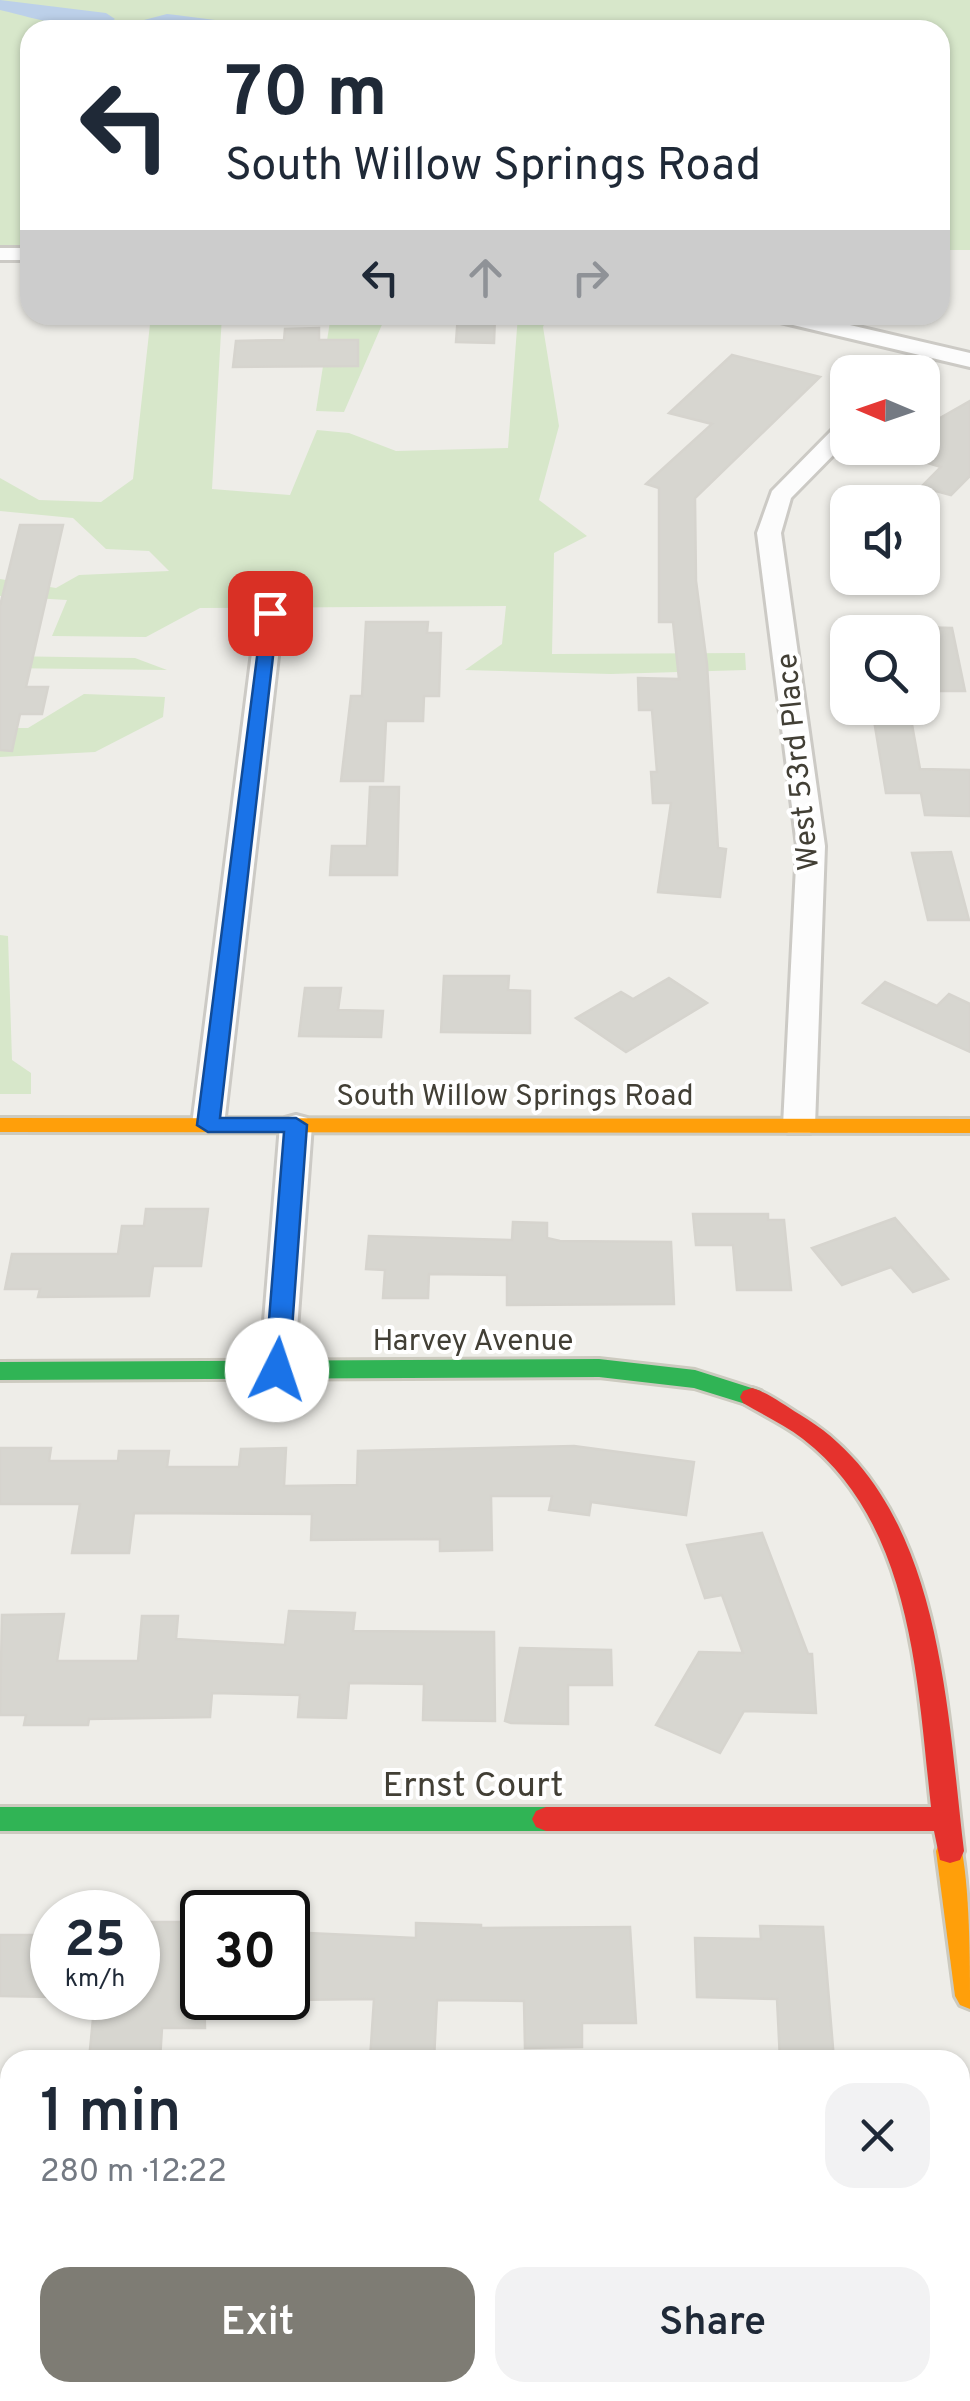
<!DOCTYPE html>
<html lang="en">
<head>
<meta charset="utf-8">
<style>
	:root { --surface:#fff; --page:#f2f2f3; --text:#1f2937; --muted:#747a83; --accent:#7e7c74 }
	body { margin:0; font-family:Overpass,sans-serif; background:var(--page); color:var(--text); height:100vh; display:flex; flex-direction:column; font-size:38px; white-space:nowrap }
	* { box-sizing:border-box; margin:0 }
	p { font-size:32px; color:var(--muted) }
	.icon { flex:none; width:55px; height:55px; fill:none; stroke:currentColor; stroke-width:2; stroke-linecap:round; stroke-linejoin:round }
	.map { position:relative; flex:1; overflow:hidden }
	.drawer { position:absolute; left:0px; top:2050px; width:970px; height:352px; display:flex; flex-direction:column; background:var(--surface); border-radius:30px 30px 0 0; box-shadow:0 2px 8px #0004 }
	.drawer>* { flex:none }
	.guide { position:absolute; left:20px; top:20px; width:930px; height:305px; border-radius:30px; box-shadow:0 2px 8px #0004; background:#fff; color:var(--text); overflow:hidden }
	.needle { width:65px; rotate:272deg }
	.buttons { position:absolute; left:830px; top:355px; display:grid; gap:20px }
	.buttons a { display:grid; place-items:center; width:110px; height:110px; border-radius:20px; background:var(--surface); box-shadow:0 2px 8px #0004; font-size:50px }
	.speed { position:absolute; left:30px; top:1890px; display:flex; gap:20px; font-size:50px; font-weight:700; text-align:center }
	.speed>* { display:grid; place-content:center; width:130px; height:130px; border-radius:50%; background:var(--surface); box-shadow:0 2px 8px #0004; line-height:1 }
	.speed small { font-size:25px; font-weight:400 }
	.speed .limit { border:5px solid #111; border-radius:15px; background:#fff; color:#111 }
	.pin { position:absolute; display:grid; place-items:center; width:85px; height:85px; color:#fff; margin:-42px; border-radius:20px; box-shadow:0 5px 15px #0006 }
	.me { position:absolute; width:110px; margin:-55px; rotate:4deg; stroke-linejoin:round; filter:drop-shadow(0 0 8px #0008) }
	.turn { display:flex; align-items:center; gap:35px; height:210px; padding:0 40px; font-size:45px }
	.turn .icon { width:130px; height:130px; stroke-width:2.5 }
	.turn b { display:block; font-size:70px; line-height:85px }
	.lanes { display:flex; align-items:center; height:95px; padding:0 40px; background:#0003; justify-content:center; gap:50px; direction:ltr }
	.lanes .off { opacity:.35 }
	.round { display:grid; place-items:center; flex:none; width:105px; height:105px; border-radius:30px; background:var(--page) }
	.head { display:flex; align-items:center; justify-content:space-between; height:170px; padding:0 40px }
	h1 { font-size:60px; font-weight:600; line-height:75px }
	.button { display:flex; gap:20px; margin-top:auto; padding:20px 40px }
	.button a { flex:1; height:115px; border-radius:30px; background:var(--accent); color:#fff; font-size:40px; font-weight:600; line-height:115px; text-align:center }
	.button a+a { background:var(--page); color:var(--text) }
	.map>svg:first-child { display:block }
	.green { fill:#d7e7ca }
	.water { fill:#bcd0e9 }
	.building { fill:#d7d6d0; stroke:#d6d4ce; stroke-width:2.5 }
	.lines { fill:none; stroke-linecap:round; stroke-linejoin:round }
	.street-casing { stroke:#cccac5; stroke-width:6 }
	.fast-casing { stroke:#cccabf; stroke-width:6 }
	.slow-casing { stroke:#cccabf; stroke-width:6 }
	.jam-casing { stroke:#cccabf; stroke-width:6 }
	.street { fill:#fcfcfc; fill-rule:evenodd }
	.fast { fill:#30b455; fill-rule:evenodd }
	.slow { fill:#ff9f0a; fill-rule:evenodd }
	.jam { fill:#e5322d; fill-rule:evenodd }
	.route { fill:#1a73e8; stroke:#114b97; stroke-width:2.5 }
	.labels { text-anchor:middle; stroke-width:8; stroke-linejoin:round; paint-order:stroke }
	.street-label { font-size:30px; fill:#423f35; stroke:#fff }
	.near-street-label { font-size:35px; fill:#423f35; stroke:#fff }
</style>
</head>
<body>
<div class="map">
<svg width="970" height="2401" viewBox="0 0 970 2401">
	<rect width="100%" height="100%" fill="#eeede8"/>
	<g class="green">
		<path d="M0,0H970V250H940V30H30V247H0Z"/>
		<path d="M151,315H222L212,489L290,495L317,430L349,433L396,451L508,448L518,315H548L543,327L559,426L539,500L587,536L554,553L552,654L745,653L746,670L611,674L465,670L502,644L506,606L200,608L146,637L52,636L67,600L0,596V579L56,588L79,575L169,571L149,551L106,549L73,518L0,511V478L39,500L101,502L133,479Z"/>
		<path d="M331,315H399L384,320L344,412L316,411Z"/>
		<path d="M0,656L135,658L167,670L0,668Z"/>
		<path d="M84,694L165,697L163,717L95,752L0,757V728H28Z"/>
		<path d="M0,935L8,936L12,1060L31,1073V1094H0Z"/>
	</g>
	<g class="water">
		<path d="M0,0L106,13L115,19C88,36 30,17 0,10Z"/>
		<path d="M167,14L176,15L294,30H140L144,20Z"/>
	</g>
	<g class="building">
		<path d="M458,315H495L494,343L456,342Z"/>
		<path d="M319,328V340H358V366L233,367L236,341L284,340L285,329Z"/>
		<path d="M732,355L820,377L695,498L696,581L707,664L718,848L726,849L720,897L658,892L671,803H653L651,772H657L652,710H639L638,678L679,679L673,622H659V488L646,484L712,424L669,413Z"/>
		<path d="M970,401V476L951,495L921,487L941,467L911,458L922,448L935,421Z"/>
		<path d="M20,525H63L26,687H48L42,714H20L12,751L0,750V606Z"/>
		<path d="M366,622H428L427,633H441L439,696H424L423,721H386L383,781H341L351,696H362Z"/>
		<path d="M916,627L952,628L965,691H929L922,632Z"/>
		<path d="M872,708H909L920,769L970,770V816L925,815L921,793H886Z"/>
		<path d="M370,787H399L397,875H330L332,846H367Z"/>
		<path d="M951,852L969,920H928L912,853Z"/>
		<path d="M444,976H509L508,990L530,991V1033L441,1032Z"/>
		<path d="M669,978L707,1003L626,1052L576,1018L621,992L633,999Z"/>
		<path d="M885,982L937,1006L949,994L970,1004V1052L863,1003Z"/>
		<path d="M305,988H341L338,1010L383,1011L381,1037L299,1036Z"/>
		<path d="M146,1209H208L201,1266H153L149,1296L38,1297L40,1289H5L12,1254H118L122,1226H144Z"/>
		<path d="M693,1214H768V1220H784L791,1290H737L733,1245H696Z"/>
		<path d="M895,1218L948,1279L913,1292L891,1267L842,1285L812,1248Z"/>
		<path d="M513,1222L547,1223V1238L560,1241L671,1242L674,1304L507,1305V1275L429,1274L428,1298H383L385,1270L366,1269L369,1236L512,1240Z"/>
		<path d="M574,1446L694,1462L686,1515L591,1502L589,1515L549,1510L552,1496H491L492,1550L440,1551V1539L311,1540L312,1514L134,1513L129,1553H72L80,1504H0V1448H51L49,1461H118L119,1451H169L167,1467H239L241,1449L286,1448L284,1486L357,1485L358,1451Z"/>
		<path d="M762,1533L808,1654H812L816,1713L744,1711L720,1753L656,1725L699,1652L743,1653L722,1595L705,1598L687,1545Z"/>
		<path d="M289,1611L355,1613L353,1631L494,1632L495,1721L423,1720L424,1684L349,1683L346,1718L298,1717L300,1695L212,1693L210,1717L89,1719L88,1725H24L26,1715H0L2,1615L64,1614L57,1661H138L142,1616H178L176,1639L285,1645Z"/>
		<path d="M520,1648L611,1650L612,1685H568V1724L511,1723L505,1721Z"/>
		<path d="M147,1922H202L205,2028H162L160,2060H89L95,1998H138V1940H145Z"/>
		<path d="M416,1923L481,1925V1928L630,1927L636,2023H582V2047L525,2048L524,2001L437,2000L434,2060H370L374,1999L288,2000V1932L416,1938Z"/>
		<path d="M760,1926L823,1927L834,2060H780L777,1999L697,1997L695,1938L761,1939Z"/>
		<path d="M0,1935H52V1997L0,1996Z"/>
	</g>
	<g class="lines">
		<defs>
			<g id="street">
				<rect x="0" y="248" width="30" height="12"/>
				<path d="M769,315H807L970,353V367L772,320Z"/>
				<path d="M848,420V440L791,498L781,533L825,846L815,1126L810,1133H788L783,1126L797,846L757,533L772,491L840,422Z"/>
				<path d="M270,605L283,613L224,1125L219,1132H197L192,1125L257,613Z"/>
				<path d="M296,1115L307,1118L312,1125L294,1370L289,1379L277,1383L265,1379L260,1370L280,1125L285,1118Z"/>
			</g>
			<g id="fast">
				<path d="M599,1359L695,1370L761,1391L764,1397L761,1403L752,1406L694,1388L599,1377L0,1380V1362Z"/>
				<path d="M0,1807H546L556,1811L560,1819L556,1827L546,1831H0Z"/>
			</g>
			<g id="slow">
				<path d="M0,1118L970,1119V1133L0,1132Z"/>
				<path d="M950,1839L960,1842C970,1884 970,1963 970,2009L960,2005L955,1996L936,1851L940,1842Z"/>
			</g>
			<path id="jam" d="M752,1388C769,1393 784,1405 799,1414C942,1498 946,1704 964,1851L960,1860L950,1863L940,1860L934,1831H546L536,1827L532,1819L536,1811L546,1807H931C917,1681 913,1524 803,1439C785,1425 763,1415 743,1403L740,1397L743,1391Z"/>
		</defs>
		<use href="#street" class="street-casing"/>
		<use href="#fast" class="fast-casing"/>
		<use href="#slow" class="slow-casing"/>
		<use href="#jam" class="jam-casing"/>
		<use href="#street" class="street"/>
		<use href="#fast" class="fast"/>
		<use href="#slow" class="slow"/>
		<use href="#jam" class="jam"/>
	</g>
	<path class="route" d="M263,610L278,613L220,1118H296L307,1125L289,1370L277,1379L265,1370L284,1132H208L197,1125Z"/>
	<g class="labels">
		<g class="street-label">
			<text transform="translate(797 762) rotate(-96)" y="10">West 53rd Place</text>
			<text x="515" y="1105">South Willow Springs Road</text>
			<text x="473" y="1350">Harvey Avenue</text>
		</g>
		<g class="near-street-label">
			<text x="473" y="1796">Ernst Court</text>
		</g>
	</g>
</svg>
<div class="buttons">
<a><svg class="needle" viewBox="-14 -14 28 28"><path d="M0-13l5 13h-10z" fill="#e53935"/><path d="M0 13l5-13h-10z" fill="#747a83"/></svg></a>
<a><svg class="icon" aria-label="sound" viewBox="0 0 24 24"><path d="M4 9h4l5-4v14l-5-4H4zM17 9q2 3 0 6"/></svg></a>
<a><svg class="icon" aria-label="search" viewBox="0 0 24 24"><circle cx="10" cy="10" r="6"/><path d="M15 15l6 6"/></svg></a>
</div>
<div class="speed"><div>25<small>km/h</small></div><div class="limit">30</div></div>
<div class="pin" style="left:270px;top:613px;background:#d93025"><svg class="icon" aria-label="arrive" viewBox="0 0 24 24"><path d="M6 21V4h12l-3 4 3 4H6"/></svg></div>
<svg class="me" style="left:277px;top:1370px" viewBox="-20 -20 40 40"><circle r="19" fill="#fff"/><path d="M0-13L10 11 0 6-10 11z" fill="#1a73e8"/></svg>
<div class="guide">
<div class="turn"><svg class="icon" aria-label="left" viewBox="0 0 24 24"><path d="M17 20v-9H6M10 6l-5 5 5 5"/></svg><div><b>70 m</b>South Willow Springs Road</div></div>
<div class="lanes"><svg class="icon" aria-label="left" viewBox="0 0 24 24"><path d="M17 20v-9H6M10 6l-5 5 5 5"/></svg><svg class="icon off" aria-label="ahead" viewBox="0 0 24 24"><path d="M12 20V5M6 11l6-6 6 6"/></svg><svg class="icon off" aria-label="right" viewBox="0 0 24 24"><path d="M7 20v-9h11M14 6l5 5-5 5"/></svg></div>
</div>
<section class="drawer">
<div class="head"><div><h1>1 min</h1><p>280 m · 12:22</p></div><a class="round"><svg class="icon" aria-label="close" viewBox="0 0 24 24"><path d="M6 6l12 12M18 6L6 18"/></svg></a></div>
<div class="button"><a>Exit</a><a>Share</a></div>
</section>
</div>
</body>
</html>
